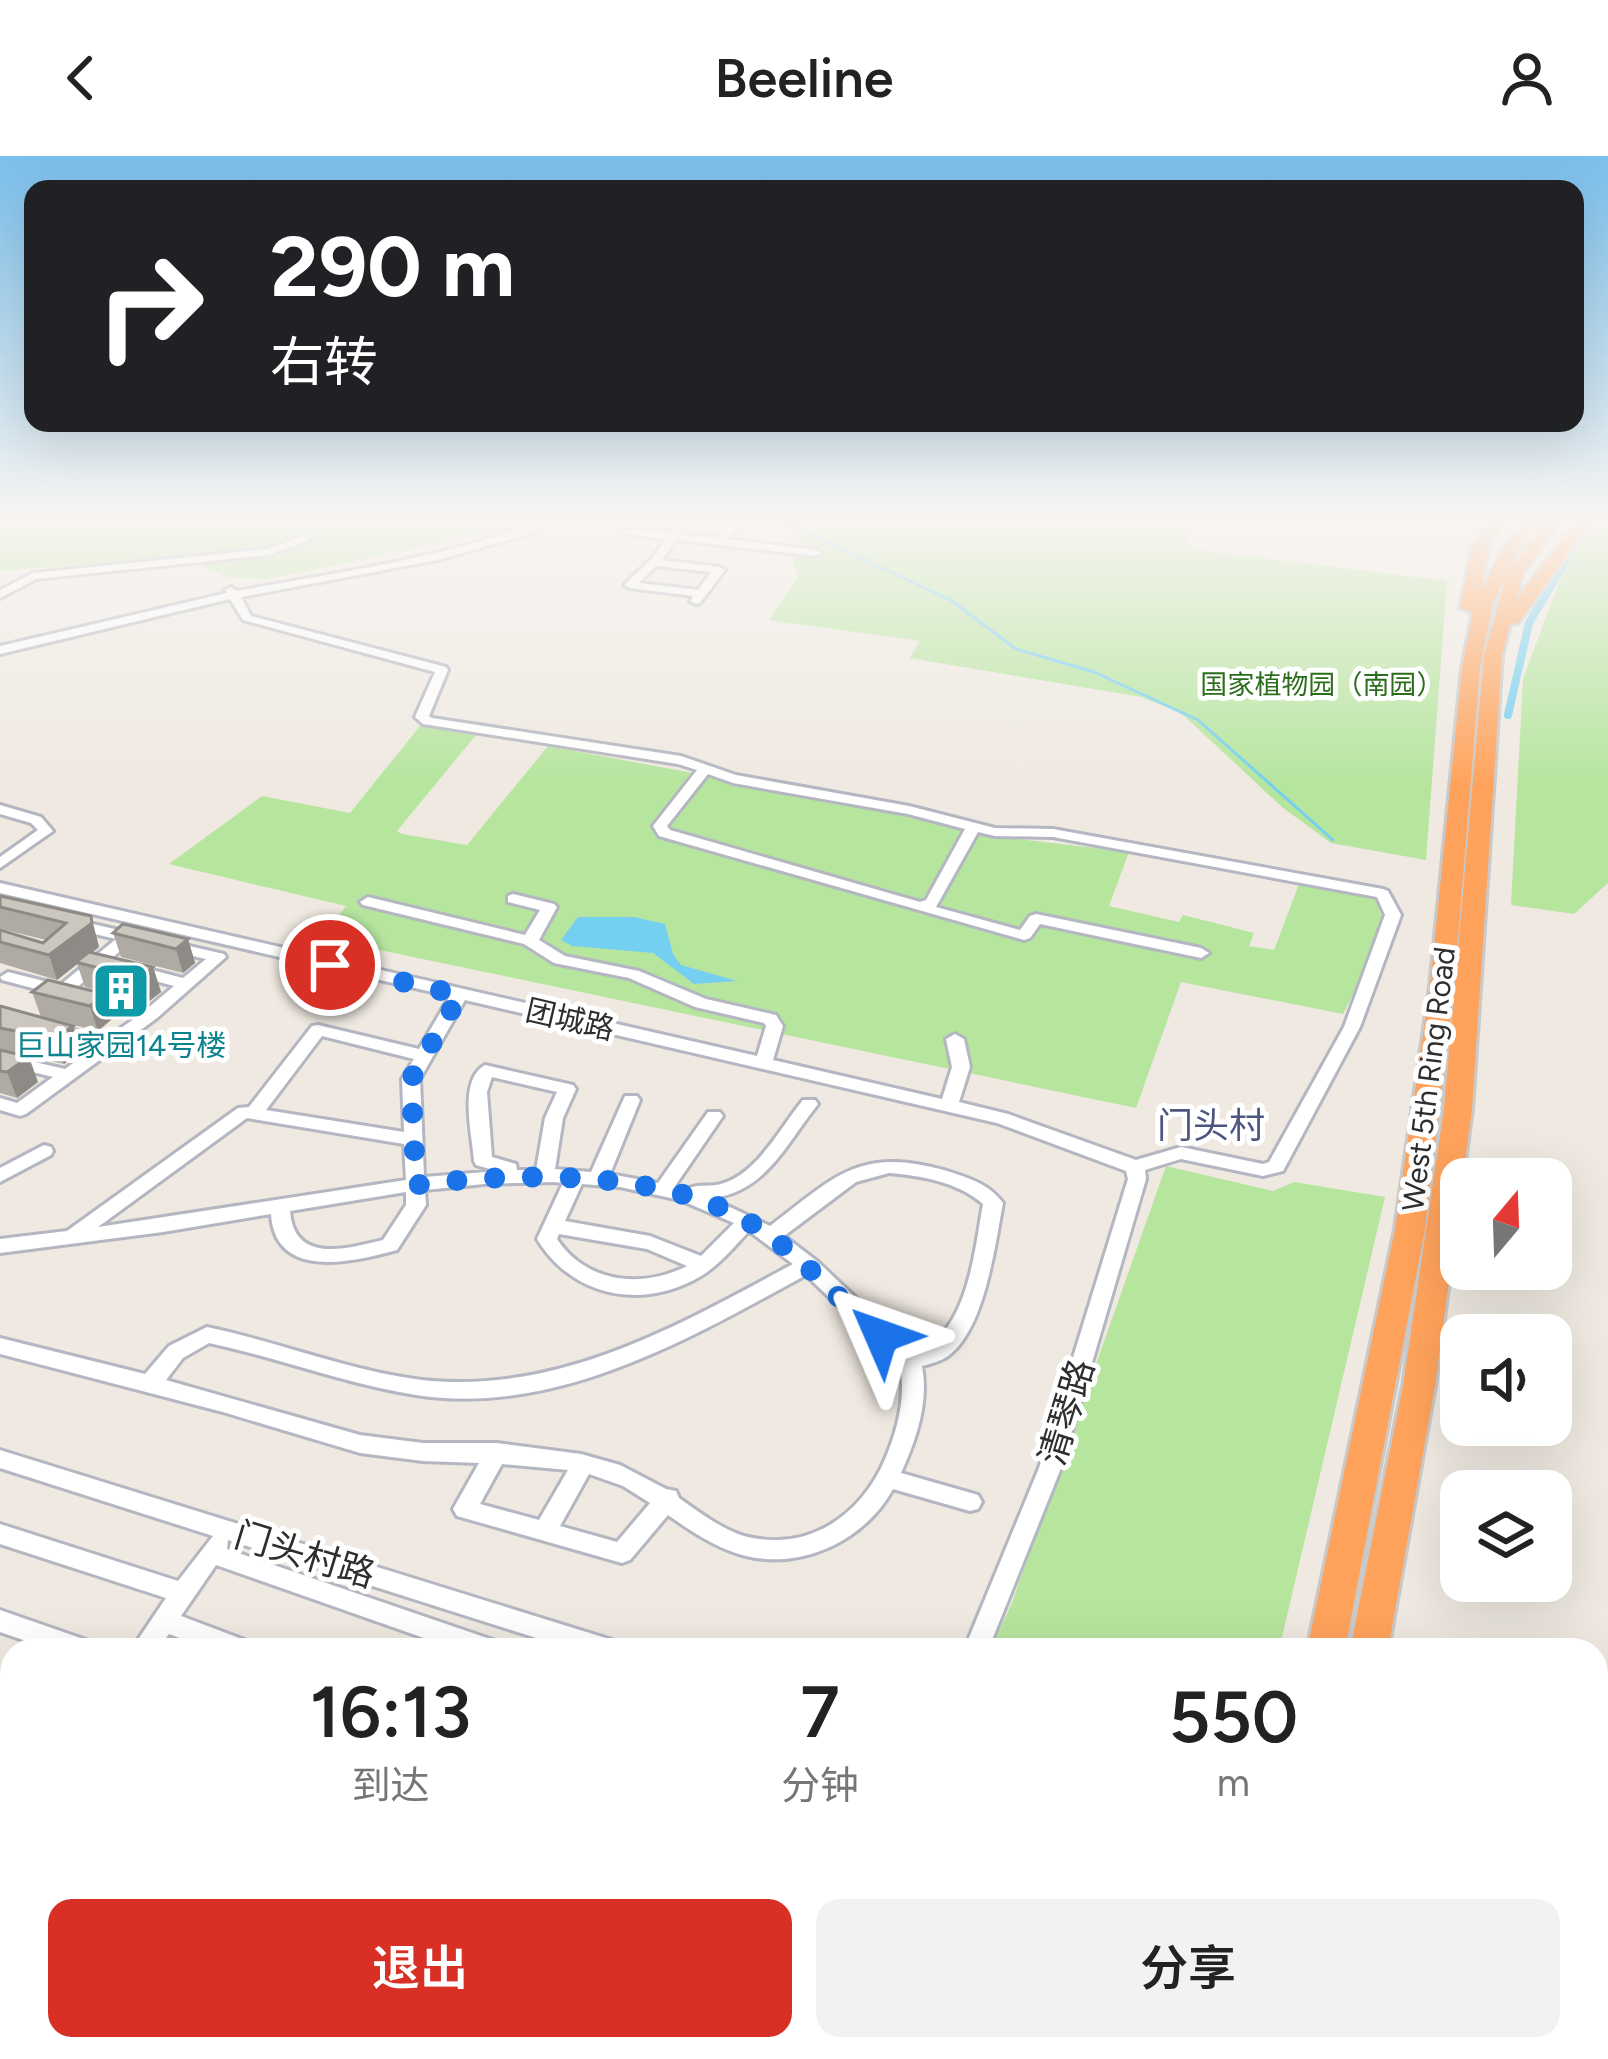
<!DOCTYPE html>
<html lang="zh">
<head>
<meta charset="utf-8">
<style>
	:root { --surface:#fff; --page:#f2f2f2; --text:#222; --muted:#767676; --accent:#d93025 }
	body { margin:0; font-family:Figtree,"Noto Sans SC",sans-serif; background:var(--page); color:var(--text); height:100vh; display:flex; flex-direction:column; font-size:45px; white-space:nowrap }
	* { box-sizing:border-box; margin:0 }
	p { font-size:39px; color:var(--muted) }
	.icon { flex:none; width:66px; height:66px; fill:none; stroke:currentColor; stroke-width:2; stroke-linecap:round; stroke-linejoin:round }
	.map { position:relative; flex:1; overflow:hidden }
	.side { position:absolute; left:0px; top:1482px; width:1608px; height:423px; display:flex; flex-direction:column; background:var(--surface); border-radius:36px 36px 0 0; box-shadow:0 12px 48px #0002 }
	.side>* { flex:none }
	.banner { position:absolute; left:24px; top:24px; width:1560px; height:252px; border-radius:24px; box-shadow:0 12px 48px #0002; background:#202124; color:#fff; overflow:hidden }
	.needle { width:78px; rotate:19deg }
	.tools { position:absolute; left:1440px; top:1002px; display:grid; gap:24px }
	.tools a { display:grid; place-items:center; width:132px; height:132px; border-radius:24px; background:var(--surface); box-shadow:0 12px 48px #0002; font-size:60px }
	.pin { position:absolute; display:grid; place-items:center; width:102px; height:102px; color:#fff; margin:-51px; border:6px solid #fff; border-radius:50%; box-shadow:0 3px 12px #0007 }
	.me { position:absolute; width:132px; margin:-66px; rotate:313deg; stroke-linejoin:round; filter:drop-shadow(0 0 9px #0008) }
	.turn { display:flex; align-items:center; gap:42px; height:252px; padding:0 48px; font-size:54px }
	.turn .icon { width:156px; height:156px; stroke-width:2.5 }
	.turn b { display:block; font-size:84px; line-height:102px }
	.eta { display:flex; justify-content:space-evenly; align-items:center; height:204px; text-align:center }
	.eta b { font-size:72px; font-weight:600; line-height:84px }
	.action { display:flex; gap:24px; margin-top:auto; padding:24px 48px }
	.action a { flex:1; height:138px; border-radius:24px; background:var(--accent); color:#fff; font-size:48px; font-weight:600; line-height:138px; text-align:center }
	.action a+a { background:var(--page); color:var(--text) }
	header { display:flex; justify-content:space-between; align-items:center; height:156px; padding:0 48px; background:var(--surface); font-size:54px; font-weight:600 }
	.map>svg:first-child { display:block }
	.green { fill:#b6e59e }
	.water { fill:#75cff0 }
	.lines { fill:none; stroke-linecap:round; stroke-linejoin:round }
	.stream { stroke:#75cff0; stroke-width:3 }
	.canal { stroke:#75cff0; stroke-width:8 }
	.minor-casing { stroke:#b4b7c1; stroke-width:6 }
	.highway-casing { stroke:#c9c9c9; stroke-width:6 }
	.minor { fill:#fff; fill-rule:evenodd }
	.highway { fill:#ffa35c; fill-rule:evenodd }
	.wall { fill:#afaba4; fill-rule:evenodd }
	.shaded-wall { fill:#8e8b86 }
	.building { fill:#cbc7bf; stroke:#8e8b86; stroke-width:3 }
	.route { stroke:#1a73e8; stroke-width:21; stroke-dasharray:0 37.8 }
	.labels { text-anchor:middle; stroke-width:10; stroke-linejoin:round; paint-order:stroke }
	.far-park-label { font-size:27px; fill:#2c6e1b; stroke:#fff }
	.street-label { font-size:30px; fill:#2e2e2e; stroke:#fff }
	.culture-label { font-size:30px; fill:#0d838f; stroke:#fff }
	.quarter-label { font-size:36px; fill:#4d5680; stroke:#fff }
	.near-street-label { font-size:36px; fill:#2e2e2e; stroke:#fff }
</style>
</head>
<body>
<header><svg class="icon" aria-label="back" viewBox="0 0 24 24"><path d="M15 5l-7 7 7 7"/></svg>Beeline<svg class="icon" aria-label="person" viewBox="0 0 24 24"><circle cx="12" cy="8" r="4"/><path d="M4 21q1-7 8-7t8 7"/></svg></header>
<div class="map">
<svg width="1608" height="1903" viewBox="0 0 1608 1903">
	<rect width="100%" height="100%" fill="#efe9e1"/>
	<g class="green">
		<path d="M0,362H533L487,377L267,423L226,421L197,408L165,412L126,405L0,415Z"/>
		<path d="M762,362H1184L1191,393L1447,425L1426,704L1331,687L1282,651L1181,557L1141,541L910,502L920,485L769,464L798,421L793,401L803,379Z"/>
		<path d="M1595,362H1608V727L1574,758L1511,749L1523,523L1559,426Z"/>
		<path d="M420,570L476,579L397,675L402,678L467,689L548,590L913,658L992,680L1129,696L1109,750L1179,766L1183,759L1254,777L1249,790L1274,794L1299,728L1375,742L1386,773L1343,858L1181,826L1136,952L322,782L346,750L169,708L262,640L350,657Z"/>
		<path d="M1166,1010L1273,1035L1294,1026L1385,1041L1279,1494H990L1011,1449Z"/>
		<path d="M1596,1529L1608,1532V1903H1316L1318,1893H1596Z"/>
		<path d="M801,1893H1176L1173,1903H796Z"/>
	</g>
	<path class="water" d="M578,761H634L665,768L673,798L681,809L737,825L694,828L653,797L572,790L561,784Z"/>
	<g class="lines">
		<path class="stream" d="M776,362L952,445L1016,493L1094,516L1198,564L1333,684"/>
		<path class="canal" d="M1508,559L1529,467L1591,362"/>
		<defs>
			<g id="minor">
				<path d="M548,362H561L522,380L438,404L241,441L251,460L446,511L448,514L429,560L432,562L681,600L736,619L909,650L995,672L1053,673L1383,733L1388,735L1401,759L1360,871L1283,1015L1263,1020L1181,1003L1145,1014L1146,1023L1061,1312L988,1494H964L1039,1312L1128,1023L1126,1015L997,967L465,844L420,923L424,1021L497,1015L476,1009L474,1005C472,978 458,924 485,909L573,929L576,933L563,962L555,1013L591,1016L625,940H637L640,944L610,1018L658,1027L708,956H720L723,960L675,1030L687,1033C699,1027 710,1032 724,1027C759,1015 780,972 803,944H815L818,948L815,952C785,990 764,1037 711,1042L770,1070C836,1020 859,990 947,1015C969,1022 989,1028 1003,1047C995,1089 985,1173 948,1200C941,1205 930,1208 922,1210C929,1247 916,1284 901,1317L978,1339L982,1346L978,1353L970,1355L893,1333C864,1385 801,1415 742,1399C714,1391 691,1375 668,1359L630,1404L622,1407L457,1360L453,1353L479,1307L423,1305L360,1297L223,1256L0,1198V1182L145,1218L169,1190L207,1171C279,1186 349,1215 422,1224C557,1239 678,1170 793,1108L749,1075C734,1091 719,1109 701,1120C643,1155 572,1141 537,1083L563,1027L553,1026L484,1028L425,1034L426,1049L397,1094C354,1106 275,1125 271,1058L163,1076L0,1097V1083L67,1075L238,952L249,951L312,870L318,869L419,893L450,840L0,737V727L757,900L766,870L764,867L695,851L629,822L554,807L524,788L363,749L360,746L368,741L525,779L540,754L508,746V740L513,738L554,748L557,751L539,784L565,800L639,815L706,843L776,859L783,870L773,904L942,943L952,911L946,883L955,878L964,883L970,911L959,946L1008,958L1136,1004L1181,991L1263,1008L1269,1006L1344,871L1385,759L1377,741L1053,681L995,680L978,676L936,751L1020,774L1030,760L1036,758L1201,792L1209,797L1201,802L1040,768L1030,782L1024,784L659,680L653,670L697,614L678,608L423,568L415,561L435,516L243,464L230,443L0,498V490L227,437L225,434L231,431L237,435C342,415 448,402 548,362ZM708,618L733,627L908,658L965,673L926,744L920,746L670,674L667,670ZM322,880L414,903L402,923L404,976L266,954ZM492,921L557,936L545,962L536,1014H517L516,1008L492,1001L487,936ZM247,962L404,988L406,1024L98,1071ZM889,1017C922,1020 958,1026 983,1048C974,1097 968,1178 914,1197L818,1106L784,1080L856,1026ZM582,1028L620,1031L680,1044L734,1067L701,1100L650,1080L565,1065ZM406,1036V1049L383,1084C346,1093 294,1108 290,1055ZM559,1078L647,1093L687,1110C642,1133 586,1127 557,1083ZM806,1119L900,1209C906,1241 898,1272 886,1301C862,1359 809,1397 744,1380C721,1373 699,1356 679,1342L676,1335L666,1333L620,1309L581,1298L497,1287H423L360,1279L166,1224L183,1202L209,1187C279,1202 346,1228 416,1239C555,1261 689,1183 806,1119ZM502,1308L568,1314L539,1364L480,1348ZM589,1318L623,1330L650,1347L617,1386L560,1370Z"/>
				<path d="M638,362L687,365L688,367L680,378L716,382L735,362H745L727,383L816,394L821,397L816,400L676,384L662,404L719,411L725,414L700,447L696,448L690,445L693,440L630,432L624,429L653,401L666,383L626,378L621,375L622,373L670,377L676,369ZM656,410L711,416L698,434L639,427Z"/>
				<path d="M304,380L308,381V385L269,399L36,423L0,442V434L33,417L267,393Z"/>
				<path d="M0,649L41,661L53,675L0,712V701L38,674L31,667L0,658Z"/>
				<path d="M75,764L141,779L143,782L141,785L131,786L75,833L148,852L174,830L126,817L124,814L126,811L132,809L183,822L206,803L161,793L159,790L161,787L167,785L224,798L226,801L157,862L26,958L20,960L0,954V942L17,947L53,921L0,908V898L65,913L96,890L51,879L48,875L51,871L57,870L107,882L138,860L2,824L0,821L8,816L60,829L116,783L69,772L67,769L69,766Z"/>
				<path d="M44,989L51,991L53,995L51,999L0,1026V1012Z"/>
				<path d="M0,1294L609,1483L618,1486L621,1494H574L228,1384L227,1393L490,1483L499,1486L502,1494H458L216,1409L181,1460L250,1486L253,1494H212L169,1478L157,1494H131L166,1442L0,1388V1368L178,1425L213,1380L0,1312Z"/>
				<path d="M0,1454L92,1486L95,1494H52L0,1476Z"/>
				<path d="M0,1549L12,1553V1577L0,1573Z"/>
				<path d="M12,1666V1724L0,1719V1673Z"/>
				<path d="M0,1800L12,1804V1834L0,1829Z"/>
				<path d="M141,1893H191L195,1903H145Z"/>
				<path d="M217,1893H249L245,1903H213Z"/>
				<path d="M334,1893H365L361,1903H330Z"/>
				<path d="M432,1893H482L486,1903H436Z"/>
				<path d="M698,1893H729L725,1903H694Z"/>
				<path d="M734,1893H787L791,1903H738Z"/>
			</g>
			<g id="highway">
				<path d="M1492,362H1508L1489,387L1481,436L1507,385L1528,362H1544L1522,387L1507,418L1547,362H1563L1523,418L1516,445L1578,362H1594L1518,467L1510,468L1502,499L1472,953L1435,1230L1388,1494H1350L1403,1230L1444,953L1484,499L1507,418L1493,446L1480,512L1454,831L1425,1073L1345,1494H1307L1395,1073L1430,831L1462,512L1473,456L1460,452L1473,387Z"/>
				<path d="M1205,1893H1251L1248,1903H1202Z"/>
				<path d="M1258,1893H1304L1302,1903H1256Z"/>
			</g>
		</defs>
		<use href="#minor" class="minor-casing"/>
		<use href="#highway" class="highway-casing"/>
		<use href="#minor" class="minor"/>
		<use href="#highway" class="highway"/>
	</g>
	<g class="wall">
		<path d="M0,740L91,760L99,791L92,797L153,811L161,836L147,847L85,831L77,808L57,824L0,807ZM1,773L46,784L43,787Z"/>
		<path d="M113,777L188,783L195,807L183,817L121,801Z"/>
		<path d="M32,836L105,838L113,862L98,875L41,861Z"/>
		<path d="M0,850L73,870L82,894L64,908L18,898L38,926L17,942L0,937Z"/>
	</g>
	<g class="shaded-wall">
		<path d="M91,760L99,791L57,824L49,799Z"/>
		<path d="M188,783L195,807L183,817L176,793Z"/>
		<path d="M153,811L161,836L147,847L139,823Z"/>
		<path d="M105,838L113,862L98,875L90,850Z"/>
		<path d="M73,870L82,894L64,908L55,883Z"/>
		<path d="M29,901L38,926L17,942L7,916Z"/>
	</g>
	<g class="building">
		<path d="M0,740L91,760L92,767L49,799L0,786V774L43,787L66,767L0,751Z"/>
		<path d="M123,768L188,783L176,793L113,777Z"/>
		<path d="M89,796L153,811L139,823L76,806Z"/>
		<path d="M48,824L105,838L90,850L32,836Z"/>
		<path d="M0,850L73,870L55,883L0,872Z"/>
		<path d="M0,894L29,901L7,916L0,915Z"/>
	</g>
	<linearGradient id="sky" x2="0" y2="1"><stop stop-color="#7abfeb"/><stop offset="0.58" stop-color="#f8f5f2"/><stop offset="1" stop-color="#f8f5f2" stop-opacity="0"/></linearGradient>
	<rect width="1608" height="628" fill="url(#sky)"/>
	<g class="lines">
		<path class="route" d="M330,809L460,839L411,923L416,1029C514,1016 662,1013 749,1066C800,1097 836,1142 881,1180"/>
	</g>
	<defs>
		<symbol id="building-square" viewBox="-11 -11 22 22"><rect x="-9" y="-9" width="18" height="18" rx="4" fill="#0f9aa8" stroke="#fff"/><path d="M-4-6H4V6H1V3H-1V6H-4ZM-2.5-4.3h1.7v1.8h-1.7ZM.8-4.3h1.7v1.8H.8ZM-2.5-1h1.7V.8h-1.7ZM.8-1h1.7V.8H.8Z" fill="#fff"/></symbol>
	</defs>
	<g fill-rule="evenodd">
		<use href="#building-square" x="88" y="802" width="66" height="66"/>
	</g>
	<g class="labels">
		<g class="far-park-label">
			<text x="1322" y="538">国家植物园（南园）</text>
		</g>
		<g class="street-label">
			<text transform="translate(570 864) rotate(13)" y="10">团城路</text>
			<text transform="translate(1429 923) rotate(-83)" y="10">West 5th Ring Road</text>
		</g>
		<g class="culture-label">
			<text x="121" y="900">巨山家园14号楼</text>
		</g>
		<g class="quarter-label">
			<text x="1211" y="982">门头村</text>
		</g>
		<g class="near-street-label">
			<text transform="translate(1066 1256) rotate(-73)" y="13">清琴路</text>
			<text transform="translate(305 1398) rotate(17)" y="13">门头村路</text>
		</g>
	</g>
</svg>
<div class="tools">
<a><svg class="needle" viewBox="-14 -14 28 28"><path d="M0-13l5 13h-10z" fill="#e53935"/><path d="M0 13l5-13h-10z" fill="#767676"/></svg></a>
<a><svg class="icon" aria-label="sound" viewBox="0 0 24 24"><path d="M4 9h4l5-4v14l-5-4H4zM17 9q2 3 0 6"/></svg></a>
<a><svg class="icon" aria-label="layers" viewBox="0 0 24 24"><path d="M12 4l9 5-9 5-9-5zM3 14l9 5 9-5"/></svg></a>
</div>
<div class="pin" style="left:330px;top:809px;background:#d93025"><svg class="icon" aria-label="arrive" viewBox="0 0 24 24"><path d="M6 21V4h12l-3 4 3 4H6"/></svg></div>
<svg class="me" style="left:881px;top:1180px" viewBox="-20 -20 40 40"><path d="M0-17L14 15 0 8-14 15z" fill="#1a73e8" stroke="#fff" stroke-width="4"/></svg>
<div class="banner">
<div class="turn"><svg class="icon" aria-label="right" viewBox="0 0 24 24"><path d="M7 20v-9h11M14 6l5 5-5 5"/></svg><div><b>290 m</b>右转</div></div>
</div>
<section class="side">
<div class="eta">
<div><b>16:13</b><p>到达</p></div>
<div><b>7</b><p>分钟</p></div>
<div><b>550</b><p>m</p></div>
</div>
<div class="action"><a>退出</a><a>分享</a></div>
</section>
</div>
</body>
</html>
